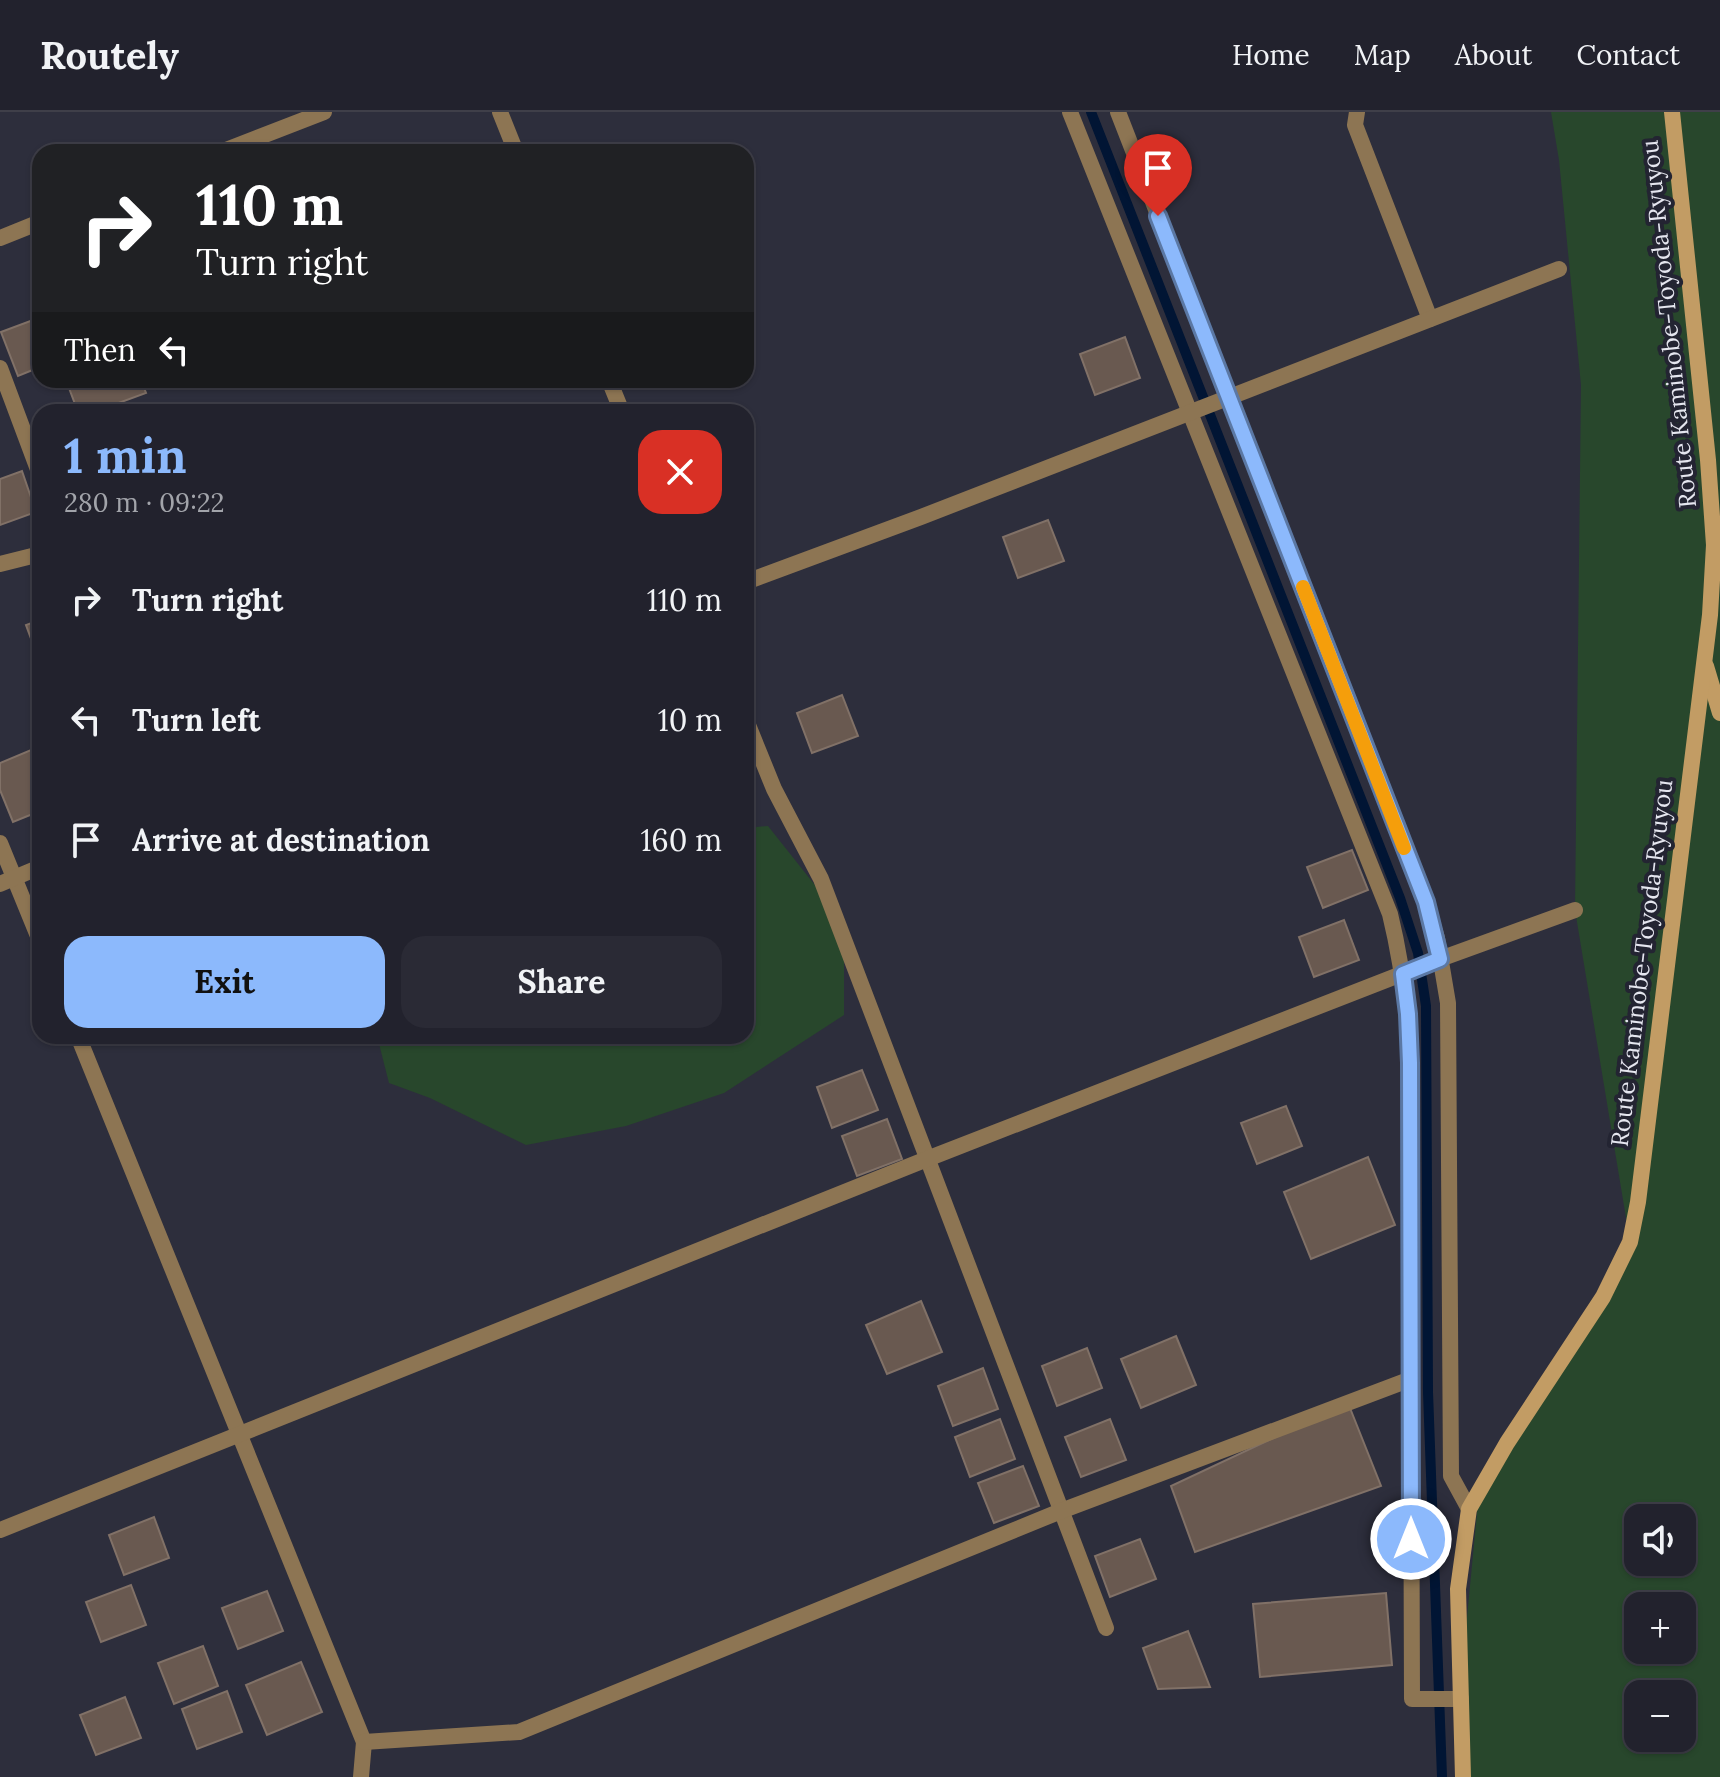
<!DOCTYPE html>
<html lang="en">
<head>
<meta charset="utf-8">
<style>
	:root { --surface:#22222d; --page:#2a2a35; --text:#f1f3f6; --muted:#a2a4aa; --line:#3f3f49; --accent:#8cb9fc }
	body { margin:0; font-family:Lora,serif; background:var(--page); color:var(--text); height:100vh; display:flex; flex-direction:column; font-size:30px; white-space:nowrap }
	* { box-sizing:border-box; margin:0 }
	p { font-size:26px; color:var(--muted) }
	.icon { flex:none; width:44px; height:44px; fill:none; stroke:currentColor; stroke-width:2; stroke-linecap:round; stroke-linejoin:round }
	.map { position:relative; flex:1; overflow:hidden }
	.panel { position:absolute; left:32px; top:292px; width:722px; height:640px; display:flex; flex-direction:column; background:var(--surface); border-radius:24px; box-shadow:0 2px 6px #0004,0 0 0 2px var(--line) }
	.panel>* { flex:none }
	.top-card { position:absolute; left:32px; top:32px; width:722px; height:244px; border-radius:24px; box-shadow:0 2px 6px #0004,0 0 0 2px var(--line); background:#202124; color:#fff; overflow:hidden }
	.buttons { position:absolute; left:1624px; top:1392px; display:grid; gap:16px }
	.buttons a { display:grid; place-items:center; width:72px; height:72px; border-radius:16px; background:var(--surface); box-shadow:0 2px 6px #0004,0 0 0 2px var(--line); font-size:40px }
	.pin { position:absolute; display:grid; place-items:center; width:68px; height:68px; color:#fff; margin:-82px -34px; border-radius:50% 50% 50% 0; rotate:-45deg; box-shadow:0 0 8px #0007 }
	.pin .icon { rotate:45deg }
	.me { position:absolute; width:88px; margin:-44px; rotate:0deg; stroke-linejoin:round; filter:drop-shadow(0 0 6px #0008) }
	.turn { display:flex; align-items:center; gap:28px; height:168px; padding:0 32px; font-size:36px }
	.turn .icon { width:104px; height:104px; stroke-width:2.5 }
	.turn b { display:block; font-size:56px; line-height:68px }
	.then { display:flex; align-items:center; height:76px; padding:0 32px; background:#0003; gap:16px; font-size:30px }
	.round { display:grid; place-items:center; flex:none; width:84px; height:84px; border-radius:24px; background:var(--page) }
	.summary { display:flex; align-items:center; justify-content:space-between; height:136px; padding:0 32px }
	h1 { font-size:48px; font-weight:700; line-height:60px; color:var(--accent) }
	.button { display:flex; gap:16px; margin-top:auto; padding:16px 32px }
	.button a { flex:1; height:92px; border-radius:24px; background:var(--accent); color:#111; font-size:32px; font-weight:700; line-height:92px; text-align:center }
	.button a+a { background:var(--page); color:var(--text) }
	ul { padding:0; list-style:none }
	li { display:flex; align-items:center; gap:24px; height:120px; padding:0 32px }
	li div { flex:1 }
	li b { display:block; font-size:30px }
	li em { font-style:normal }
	header { display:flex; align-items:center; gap:48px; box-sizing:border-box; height:112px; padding:0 40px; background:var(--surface); border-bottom:2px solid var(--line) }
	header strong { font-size:38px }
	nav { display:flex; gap:44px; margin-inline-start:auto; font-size:28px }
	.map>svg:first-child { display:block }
	.green { fill:#28472c; fill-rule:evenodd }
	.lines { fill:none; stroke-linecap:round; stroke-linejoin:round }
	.stream { stroke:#011534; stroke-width:10 }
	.building { fill:#695950; stroke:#817167; stroke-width:2 }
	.lane { stroke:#8d7553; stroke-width:16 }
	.street { stroke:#8d7553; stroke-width:16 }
	.secondary { stroke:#c29c64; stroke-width:16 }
	.route-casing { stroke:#5b78a4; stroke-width:20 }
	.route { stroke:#8cb9fc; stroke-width:14 }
	.slow { stroke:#f59e0b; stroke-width:14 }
	.labels { text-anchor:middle; stroke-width:8; stroke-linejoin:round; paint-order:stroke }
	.street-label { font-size:24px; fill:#e5e6ef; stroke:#232432 }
</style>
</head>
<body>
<header>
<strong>Routely</strong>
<nav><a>Home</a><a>Map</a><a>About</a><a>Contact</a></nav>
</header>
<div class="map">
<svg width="1720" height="1665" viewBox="0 0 1720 1665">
	<rect width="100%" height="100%" fill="#2d2e3c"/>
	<g class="green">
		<path d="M1551,0H1720V1665H1464L1461,1568L1479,1380L1630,1130L1575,798L1581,273L1559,48ZM1638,1406H1682V1450H1638ZM1638,1494H1682V1538H1638ZM1638,1582H1682V1626H1638Z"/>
		<path d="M768,714L818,777L844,828V903L724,981L626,1014L526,1033L430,986L389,971L377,924H746V716Z"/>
	</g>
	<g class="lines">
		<path class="stream" d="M1091,0L1400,786L1418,841L1426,894L1428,1280L1442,1665"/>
	</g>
	<g class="building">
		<path d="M33,208L40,227V255L18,264L1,220Z"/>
		<path d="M1125,225L1140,266L1095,283L1080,242Z"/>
		<path d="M66,268H141L146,281L94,300H78Z"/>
		<path d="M22,359L36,400L0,413V367Z"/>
		<path d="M1048,408L1064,449L1018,466L1003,425Z"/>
		<path d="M40,508V551L26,513Z"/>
		<path d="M842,583L858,624L812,641L797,601Z"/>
		<path d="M31,638L40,661V699L13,710L0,678V651Z"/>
		<path d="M1352,738L1368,778L1323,796L1307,755Z"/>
		<path d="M1344,808L1359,848L1314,865L1299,825Z"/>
		<path d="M862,958L878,998L832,1016L817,975Z"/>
		<path d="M1286,994L1302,1034L1257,1052L1241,1011Z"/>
		<path d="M887,1007L902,1047L857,1064L842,1024Z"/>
		<path d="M1368,1045L1395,1113L1311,1147L1284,1080Z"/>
		<path d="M921,1189L942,1240L887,1262L866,1213Z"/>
		<path d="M1176,1224L1196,1273L1141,1296L1121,1247Z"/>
		<path d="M1087,1236L1102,1276L1057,1294L1042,1254Z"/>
		<path d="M983,1256L998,1297L953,1314L938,1274Z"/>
		<path d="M1348,1291L1381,1374L1195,1440L1171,1374Z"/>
		<path d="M1000,1307L1015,1347L970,1365L955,1325Z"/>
		<path d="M1110,1307L1126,1348L1081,1365L1065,1325Z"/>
		<path d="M1023,1354L1039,1394L994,1411L978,1371Z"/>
		<path d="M154,1405L169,1446L124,1463L109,1423Z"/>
		<path d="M1140,1427L1156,1467L1110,1485L1095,1444Z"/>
		<path d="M131,1473L146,1513L101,1530L86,1490Z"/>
		<path d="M267,1479L283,1519L238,1537L222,1496Z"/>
		<path d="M1386,1481L1392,1553L1260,1565L1253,1492Z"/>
		<path d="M1188,1519L1210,1575L1158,1577L1143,1536Z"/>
		<path d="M203,1534L218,1574L174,1592L158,1551Z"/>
		<path d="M301,1550L322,1600L267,1623L246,1573Z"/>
		<path d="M227,1579L242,1620L197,1637L182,1597Z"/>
		<path d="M125,1585L141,1626L96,1643L80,1603Z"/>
	</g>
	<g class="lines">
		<g class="lane">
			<path d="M0,256L40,363"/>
			<path d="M0,452L40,442"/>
		</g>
		<g class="street">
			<path d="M500,0L516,40"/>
			<path d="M1070,0L1390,802C1402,851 1408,900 1410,951L1412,1587H1461"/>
			<path d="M1118,0L1426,790L1437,826L1448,891L1451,1364L1469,1397"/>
			<path d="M1357,0L1355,13L1430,207"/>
			<path d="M221,40L324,0"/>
			<path d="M0,126L40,110"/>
			<path d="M609,268L622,300"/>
			<path d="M746,470L921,405L1559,157"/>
			<path d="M746,608L774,677L821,767L1106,1516"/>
			<path d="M0,731L40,829"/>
			<path d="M0,772L40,755"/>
			<path d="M78,924L364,1630L361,1665"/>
			<path d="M0,1418L927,1047L1440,847L1575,798"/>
			<path d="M364,1630L519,1620L1061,1399L1411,1267"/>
		</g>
		<g class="secondary">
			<path d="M1706,554L1720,601"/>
			<path d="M1463,1665L1458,1477L1469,1397L1507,1331L1603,1185L1630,1130L1638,1090L1710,503L1714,433L1708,348L1672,0"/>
		</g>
	</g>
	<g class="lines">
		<defs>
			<path id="route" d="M1158,104L1426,790L1440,847L1403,862L1408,902L1410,951L1411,1427"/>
		</defs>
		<use href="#route" class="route-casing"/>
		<use href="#route" class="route"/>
		<path class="slow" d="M1303,475L1404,736"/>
	</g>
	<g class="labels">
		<g class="street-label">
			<text transform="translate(1669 212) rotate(-96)" y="8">Route Kaminobe-Toyoda-Ryuyou</text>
			<text transform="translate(1642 851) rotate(-83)" y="8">Route Kaminobe-Toyoda-Ryuyou</text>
		</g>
	</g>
</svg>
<div class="buttons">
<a><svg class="icon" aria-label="sound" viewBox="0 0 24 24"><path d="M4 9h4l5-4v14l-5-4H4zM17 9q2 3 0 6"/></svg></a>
<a>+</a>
<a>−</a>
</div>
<div class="pin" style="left:1158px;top:104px;background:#d93025"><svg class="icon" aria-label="arrive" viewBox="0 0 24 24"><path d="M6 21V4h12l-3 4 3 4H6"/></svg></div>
<svg class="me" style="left:1411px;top:1427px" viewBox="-20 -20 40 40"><circle r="17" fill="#8cb9fc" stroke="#fff" stroke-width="3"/><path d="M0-11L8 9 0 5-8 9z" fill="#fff"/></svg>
<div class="top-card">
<div class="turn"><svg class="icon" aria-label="right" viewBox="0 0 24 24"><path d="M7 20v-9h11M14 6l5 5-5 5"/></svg><div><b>110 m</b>Turn right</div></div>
<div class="then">Then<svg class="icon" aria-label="left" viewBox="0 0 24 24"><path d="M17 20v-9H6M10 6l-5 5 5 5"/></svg></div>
</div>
<section class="panel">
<div class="summary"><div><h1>1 min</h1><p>280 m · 09:22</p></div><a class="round" style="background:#d93025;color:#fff"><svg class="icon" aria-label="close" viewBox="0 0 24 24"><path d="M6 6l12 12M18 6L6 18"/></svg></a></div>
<ul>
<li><svg class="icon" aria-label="right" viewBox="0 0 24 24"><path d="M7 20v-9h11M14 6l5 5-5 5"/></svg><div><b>Turn right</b></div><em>110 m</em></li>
<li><svg class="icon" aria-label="left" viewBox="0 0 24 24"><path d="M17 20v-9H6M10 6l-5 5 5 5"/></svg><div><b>Turn left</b></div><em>10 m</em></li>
<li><svg class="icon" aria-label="arrive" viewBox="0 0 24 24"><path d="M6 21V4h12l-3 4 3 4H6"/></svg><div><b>Arrive at destination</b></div><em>160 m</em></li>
</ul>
<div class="button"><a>Exit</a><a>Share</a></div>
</section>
</div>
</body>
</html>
